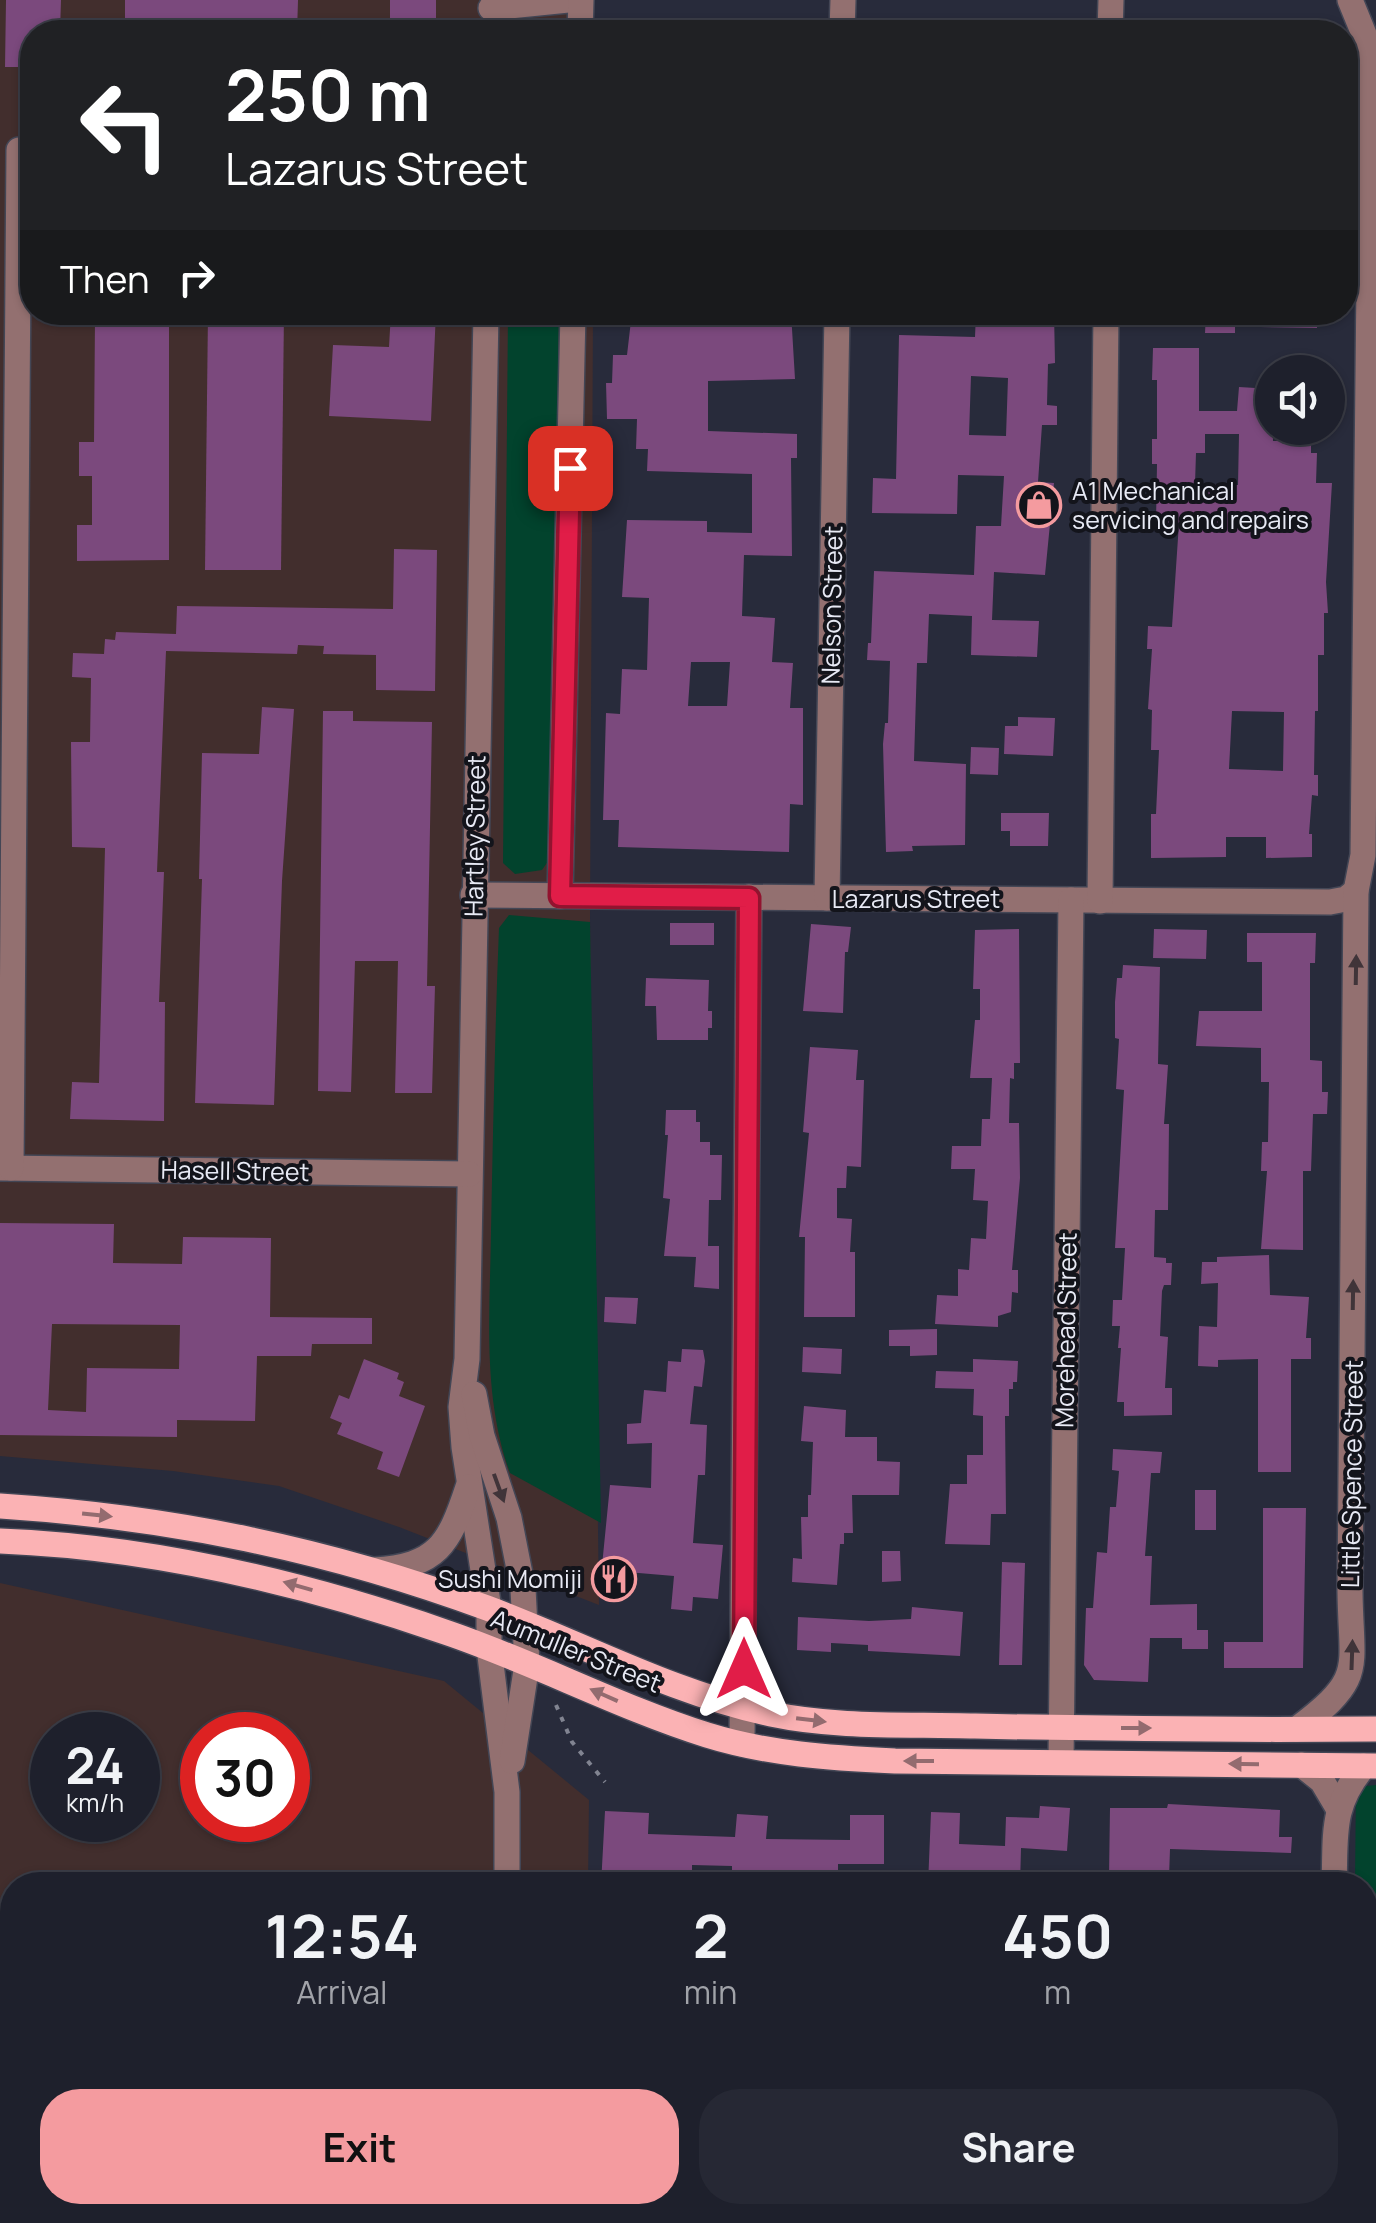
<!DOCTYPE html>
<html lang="en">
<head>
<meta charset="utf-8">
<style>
	:root { --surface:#1e202c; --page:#262834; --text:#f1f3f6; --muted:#a1a3a9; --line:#3c3e48; --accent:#f49b9f }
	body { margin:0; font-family:Manrope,sans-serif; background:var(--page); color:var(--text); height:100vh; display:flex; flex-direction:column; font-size:38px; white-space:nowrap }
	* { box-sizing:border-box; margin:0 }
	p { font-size:32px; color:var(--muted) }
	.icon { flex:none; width:55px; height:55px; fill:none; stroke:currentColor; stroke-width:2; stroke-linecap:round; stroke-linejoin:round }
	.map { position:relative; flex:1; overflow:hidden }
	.sheet { position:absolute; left:0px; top:1872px; width:1378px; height:352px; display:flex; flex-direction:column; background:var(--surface); border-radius:40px 40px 0 0; box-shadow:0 2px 8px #0004,0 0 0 2px var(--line) }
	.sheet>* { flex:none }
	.banner { position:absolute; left:20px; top:20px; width:1338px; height:305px; border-radius:40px; box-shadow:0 2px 8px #0004,0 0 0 2px var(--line); background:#202124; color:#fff; overflow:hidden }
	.tools { position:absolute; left:1255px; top:355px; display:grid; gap:20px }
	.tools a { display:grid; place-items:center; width:90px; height:90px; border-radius:50%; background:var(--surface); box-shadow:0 2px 8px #0004,0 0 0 2px var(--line); font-size:50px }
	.speed { position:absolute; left:30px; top:1712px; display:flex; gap:20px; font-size:50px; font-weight:700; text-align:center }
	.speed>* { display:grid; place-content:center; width:130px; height:130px; border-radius:50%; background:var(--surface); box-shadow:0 2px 8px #0004,0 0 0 2px var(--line); line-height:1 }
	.speed small { font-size:25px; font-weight:400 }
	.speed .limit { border:15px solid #d22; background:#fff; color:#111 }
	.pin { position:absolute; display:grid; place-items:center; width:85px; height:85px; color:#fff; margin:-42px; border-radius:20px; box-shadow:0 5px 15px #0006 }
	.me { position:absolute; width:110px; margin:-55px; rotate:0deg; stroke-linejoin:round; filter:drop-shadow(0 0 8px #0008) }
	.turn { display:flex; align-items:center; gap:35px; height:210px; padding:0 40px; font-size:45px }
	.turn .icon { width:130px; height:130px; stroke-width:2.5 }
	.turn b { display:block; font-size:70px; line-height:85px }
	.then { display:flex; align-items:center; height:95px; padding:0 40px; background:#0003; gap:20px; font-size:38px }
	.eta { display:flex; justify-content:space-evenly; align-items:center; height:170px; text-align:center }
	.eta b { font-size:60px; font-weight:700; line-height:70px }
	.cta { display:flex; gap:20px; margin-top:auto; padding:20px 40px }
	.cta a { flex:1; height:115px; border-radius:40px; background:var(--accent); color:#111; font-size:40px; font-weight:700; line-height:115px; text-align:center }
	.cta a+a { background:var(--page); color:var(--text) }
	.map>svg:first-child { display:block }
	.industrial { fill:#422e2d; fill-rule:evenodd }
	.green { fill:#02432d }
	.building { fill:#7b497d; fill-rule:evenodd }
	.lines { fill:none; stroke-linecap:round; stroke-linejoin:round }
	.minor-casing { stroke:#434655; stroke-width:28 }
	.major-casing { stroke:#434655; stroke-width:28 }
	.path { stroke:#818491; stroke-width:4; stroke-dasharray:5 8; stroke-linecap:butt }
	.minor { stroke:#937070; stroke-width:25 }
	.major { stroke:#fbb2b4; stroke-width:25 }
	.oneway { fill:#403439 }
	.oneway2 { fill:#936b6f }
	.route-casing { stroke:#92132f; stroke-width:25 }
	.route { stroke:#e11d48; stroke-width:18 }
	.labels { text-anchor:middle; stroke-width:8; stroke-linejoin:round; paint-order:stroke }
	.poi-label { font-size:25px; fill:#e8eaf5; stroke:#13141b; text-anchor:start }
	.street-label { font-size:25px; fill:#e8eaf5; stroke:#13141b }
</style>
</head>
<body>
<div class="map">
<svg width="1376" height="2223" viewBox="0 0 1376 2223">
	<rect width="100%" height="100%" fill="#282b3b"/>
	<g class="industrial">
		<path d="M0,0H593L594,32H32V312L593,313L590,922L599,1605L399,1527L279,1486L173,1471L0,1456Z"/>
		<path d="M0,1583L444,1681L589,1800L588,1885H12V2212H584V2223H0ZM52,1735H138V1820H52ZM202,1735H288V1820H202Z"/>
	</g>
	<g class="green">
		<path d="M508,313H559L551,857L542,870L515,874L503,863Z"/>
		<path d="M509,915L590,922L601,1523L510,1473C482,1396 490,1312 491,1232C493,1130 495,1029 499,928Z"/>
		<path d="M1376,1785V2223H1351V2213L1365,2212V1885H1355L1356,1787Z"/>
	</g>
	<g class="building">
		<path d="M6,0H61L60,32H32V67H5Z"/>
		<path d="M125,0H298L297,32H125Z"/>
		<rect x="390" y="0" width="46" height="32"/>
		<path d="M208,312H284L281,570H205Z"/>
		<path d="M391,312H436L431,421L329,416L333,345L389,347Z"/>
		<path d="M632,312H791L795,379L708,381V431L797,434V458H791L792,556L744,555L742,616L775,618L772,662L793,663L790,708H803V805L790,804L789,852L618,847L619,820H603L606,713L620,714L622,669L647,670L649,598L622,597L627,520L707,521V532L752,533V474L647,471L648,449H636L637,419H607L606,383H612L613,355H627ZM691,662H730L727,706H688Z"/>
		<path d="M976,312H1054L1055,363L1048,364L1047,405L1057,406V425H1042L1038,482L1054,483L1045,575L994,572L992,620L1039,621L1037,657L971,655L972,616L929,614L927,663H917L914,761L966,764L965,845L912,846L913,851L886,852L883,744L885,723H888L890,661L867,660L868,643H871L874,571L974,575L976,526H1001L1004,476L958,475L957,514L872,513L873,478L896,479L899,335L975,337ZM971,376L1008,378L1006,436L969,435Z"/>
		<path d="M1206,312H1235V333H1205Z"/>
		<path d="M1260,312H1317V328L1260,327Z"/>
		<path d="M169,317V560L77,561V525H92V476H79V442H94L95,318Z"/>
		<path d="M1153,348H1199V411H1237L1239,387L1272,389L1273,441H1311V453H1317L1316,483H1332L1326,582L1328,613H1324V655H1318V711H1315L1314,775H1318V796L1312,795L1309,834H1312V857L1266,858V837H1226V857L1151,858V814H1156L1159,750H1151L1152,710L1148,709L1152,649H1147L1148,626L1172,627L1179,523H1156L1157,464H1152V439H1157V380H1152ZM1205,434H1239L1238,485L1195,484L1196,453H1205ZM1232,711L1284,712L1283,771L1229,769Z"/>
		<path d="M394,549L437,550L435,691L376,690V655L323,654L324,646L298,645L297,654L166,651L157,872H164L159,1002H165L164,1121L70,1119L72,1082L99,1083L105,848L72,847L71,742H90L91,678L72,677L73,653L104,654L105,639L115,640L116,632L176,634L177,606L393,609Z"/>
		<path d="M262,707L294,709L282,881L274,1105L195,1103L202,879H199L202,753L259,754Z"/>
		<path d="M323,711H353V721L432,722L427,986H435L432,1093H395L398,961H355L351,1092L318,1091Z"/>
		<path d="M1018,717L1055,718L1053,756L1004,754L1005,726H1018Z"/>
		<path d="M971,747L999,748L998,775L970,774Z"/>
		<path d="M1001,813H1049L1048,846H1010V831H1001Z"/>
		<rect x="670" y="923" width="44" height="22"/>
		<path d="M811,924L851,927L848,952H845L843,1013L803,1011Z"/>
		<path d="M1019,929L1020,1063H1014V1079L1010,1078L1009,1123H1019L1020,1178L1012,1270H1018V1293L1012,1292L1011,1312L998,1316V1327L935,1324L937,1295L958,1296V1269L969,1270L971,1238L986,1239L988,1201L973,1200L975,1169H951L952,1146H981L982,1119H990L992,1078H970L975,1020H980V989H973L975,930Z"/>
		<path d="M1154,929L1207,930L1206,959L1153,958Z"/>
		<path d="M1247,933H1316L1315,963H1310V1060L1322,1061V1092H1328L1327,1114H1313L1311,1171H1303V1250L1261,1249L1267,1171H1261L1262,1142H1268L1269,1082H1261V1048L1196,1046L1199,1011H1262V962H1247Z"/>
		<path d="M1123,965L1160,967L1158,1064L1168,1065L1164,1124H1169L1168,1210H1155L1154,1257L1166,1258V1263H1172L1171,1285H1164L1162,1291L1160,1336L1168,1337L1165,1388H1172V1415L1124,1416V1402H1117L1121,1348H1118L1120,1326H1112L1113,1300H1122L1125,1248H1115L1124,1090L1116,1089L1119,1039L1115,1038V1002L1117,978H1122Z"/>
		<path d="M646,978L709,980L708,1011H712V1028H708V1040H657L656,1006H645Z"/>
		<path d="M810,1047L858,1050L856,1080H864L861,1167L847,1166L846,1188H837V1218L852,1219L850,1252H855V1317H804L805,1237H799L809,1133L803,1132Z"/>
		<path d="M666,1110H696V1122H700V1142H710V1155H722L721,1200H709L708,1246H719V1289L694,1287L696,1257L664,1256L670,1199L663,1198L668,1135H665Z"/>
		<path d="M0,1223L114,1224L113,1263L182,1264L183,1237L271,1238L270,1317L372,1318V1344H312L311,1356H257L255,1421L177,1420V1437L0,1435ZM52,1324L180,1325L179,1369L87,1368L86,1412L48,1410Z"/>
		<path d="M1269,1255L1270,1295L1309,1297L1306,1338H1311V1359H1291V1472H1258V1359L1218,1360V1367L1198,1366L1199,1326L1217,1327L1218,1283L1201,1284L1202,1262H1217V1257Z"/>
		<path d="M605,1297L638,1298L636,1324L604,1322Z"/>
		<path d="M937,1329V1355L910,1356V1346H889V1330Z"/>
		<path d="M803,1347L842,1349L841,1374L802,1372Z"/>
		<path d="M682,1349L703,1350L705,1361L702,1387L694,1386L690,1424L707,1425L705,1475H698L693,1543L723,1545L718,1599L693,1597L692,1611L671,1609L674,1576L627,1572L626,1588L600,1586L610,1485L651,1488L652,1443L627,1444V1424L641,1423L644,1390L666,1392L668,1361L681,1362Z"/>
		<path d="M364,1359L399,1373L397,1379L404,1382L399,1396L425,1406L399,1477L377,1469L383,1452L337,1434L342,1423L330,1418L339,1395L349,1399Z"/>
		<path d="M973,1359L1018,1361L1017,1382H1013V1389H1009V1416H1005L1006,1514H991L990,1545L945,1544L950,1484H967V1455H983V1416L973,1415L974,1389L935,1388L936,1371L973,1372Z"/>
		<path d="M804,1406L846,1410L845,1437H877V1461L900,1462L899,1495H852L853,1533H844V1544H840L837,1585L792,1582L793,1558L802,1559L801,1517H808V1495H811L813,1442L801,1441Z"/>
		<path d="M1113,1449L1162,1452L1160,1473H1151L1145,1556H1152L1150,1605L1197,1604V1630H1208V1649H1182V1638H1150L1148,1682L1094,1680L1084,1665L1086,1608H1093L1097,1552L1107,1553L1110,1507H1116L1119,1471L1112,1470Z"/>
		<rect x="1195" y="1490" width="21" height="40"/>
		<path d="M1263,1508H1306L1303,1668H1224V1642H1263Z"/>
		<path d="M882,1551H900L901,1581L882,1582Z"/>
		<path d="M1002,1562L1025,1563L1022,1665H999Z"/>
		<path d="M912,1607L963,1612L960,1656L868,1651V1645L831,1643V1652L797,1650L798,1617L869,1621L911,1619Z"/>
		<path d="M1168,1804L1280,1810L1279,1837H1292L1291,1853L1170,1849L1169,1878L1109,1876L1110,1808H1167Z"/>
		<path d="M1040,1806L1070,1808L1067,1851L1021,1848L1020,1885H928L931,1812L960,1813L959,1844L1005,1846L1006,1817L1039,1818Z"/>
		<path d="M605,1811L649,1813L648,1834L735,1837L737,1814L768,1816L766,1839L850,1840V1815H884V1864H838V1885H786V1879L732,1874V1866L692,1865V1884L645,1882V1885H601Z"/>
	</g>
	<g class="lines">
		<defs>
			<g id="minor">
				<path d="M491,8L568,0"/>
				<path d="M580,32L581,0"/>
				<path d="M842,32L843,0"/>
				<path d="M1110,32L1111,0"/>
				<path d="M486,312L467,1359L461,1407L464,1447L489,1609V1648L507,1792V1885"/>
				<path d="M473,895L1330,902L1346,899L1356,891"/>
				<path d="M560,896L573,312"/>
				<path d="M827,898L837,312"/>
				<path d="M1100,901L1106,312"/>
				<path d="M0,1168L469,1174"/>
				<path d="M11,1168L19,150"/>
				<path d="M474,1394L482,1436L509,1518L523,1589L527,1664L512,1761"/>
				<path d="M374,1570C437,1566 449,1545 468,1487"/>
				<path d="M1297,1729C1366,1677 1351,1671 1350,1592L1356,891L1363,855L1371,89L1368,44L1350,0"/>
				<path d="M742,1744L749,897"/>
				<path d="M1061,1761L1071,900"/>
				<path d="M1302,1765L1322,1781L1338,1808"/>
				<path d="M1334,1885C1336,1836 1330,1806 1364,1766"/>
				<path d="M1327,2212V2223"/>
				<path d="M501,2223V2212"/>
			</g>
			<g id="major">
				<path d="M0,1506C170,1517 327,1549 487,1608C581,1643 672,1693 771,1714C837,1728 907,1724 975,1726C1108,1729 1242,1730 1376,1729"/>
				<path d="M0,1541C153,1547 301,1582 445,1632C534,1662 618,1707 707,1735C768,1754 831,1758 895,1761L1376,1766"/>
			</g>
		</defs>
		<use href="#minor" class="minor-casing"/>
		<use href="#major" class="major-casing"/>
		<g class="path">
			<path d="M556,1705L572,1742L605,1782"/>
			<path d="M1365,2211L1367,2040L1376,1974"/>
			<path d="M1362,2223L1365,2212"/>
		</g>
		<use href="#minor" class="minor"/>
		<use href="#major" class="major"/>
	</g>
	<defs><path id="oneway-solid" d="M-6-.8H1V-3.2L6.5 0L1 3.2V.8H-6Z" transform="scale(2.5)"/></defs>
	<g class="oneway">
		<use href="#oneway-solid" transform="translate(1356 970) rotate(-89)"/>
		<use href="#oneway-solid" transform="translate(1353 1295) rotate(-89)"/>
		<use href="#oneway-solid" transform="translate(499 1488) rotate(70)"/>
		<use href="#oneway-solid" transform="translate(1352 1655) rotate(-88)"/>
	</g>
	<g class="oneway2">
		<use href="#oneway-solid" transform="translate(97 1515) rotate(6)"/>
		<use href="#oneway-solid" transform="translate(298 1586) rotate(-164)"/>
		<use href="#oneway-solid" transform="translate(604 1695) rotate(-156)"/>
		<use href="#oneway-solid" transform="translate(811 1720) rotate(7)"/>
		<use href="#oneway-solid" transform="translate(1136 1728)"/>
		<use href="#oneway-solid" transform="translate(919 1761) rotate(180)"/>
		<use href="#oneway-solid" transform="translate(1244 1764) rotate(-179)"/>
	</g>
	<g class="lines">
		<defs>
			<path id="route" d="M570,468L560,896L749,898L744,1669"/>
		</defs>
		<use href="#route" class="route-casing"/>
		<use href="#route" class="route"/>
	</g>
	<defs>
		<symbol id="shop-ring" viewBox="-11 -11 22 22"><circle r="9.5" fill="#13141b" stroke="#f49b9f" stroke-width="1.5"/><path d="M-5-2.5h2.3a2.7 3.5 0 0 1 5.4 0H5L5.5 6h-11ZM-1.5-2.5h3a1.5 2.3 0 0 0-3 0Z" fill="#f49b9f"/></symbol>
		<symbol id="restaurant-ring" viewBox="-11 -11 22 22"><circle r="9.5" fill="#13141b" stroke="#f49b9f" stroke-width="1.5"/><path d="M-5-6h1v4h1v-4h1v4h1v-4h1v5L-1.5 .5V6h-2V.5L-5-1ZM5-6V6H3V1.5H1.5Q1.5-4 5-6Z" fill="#f49b9f"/></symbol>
	</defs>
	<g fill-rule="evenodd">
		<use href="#shop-ring" x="1014" y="480" width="50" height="50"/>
		<use href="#restaurant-ring" x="589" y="1554" width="50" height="50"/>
	</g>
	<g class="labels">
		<g class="poi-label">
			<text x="1072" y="500">A1 Mechanical<tspan x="1072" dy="29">servicing and repairs</tspan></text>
			<text x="582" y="1588" text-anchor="end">Sushi Momiji</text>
		</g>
		<g class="street-label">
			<text transform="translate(832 605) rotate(-89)" y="9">Nelson Street</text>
			<text transform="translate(475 836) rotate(-89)" y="9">Hartley Street</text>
			<text x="916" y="908">Lazarus Street</text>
			<text transform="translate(235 1171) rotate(1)" y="9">Hasell Street</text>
			<text transform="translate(1066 1330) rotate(-89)" y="9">Morehead Street</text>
			<text transform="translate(1352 1474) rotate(-89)" y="9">Little Spence Street</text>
			<text transform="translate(576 1651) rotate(22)" y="9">Aumuller Street</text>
		</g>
	</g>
</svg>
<div class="tools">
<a><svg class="icon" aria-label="sound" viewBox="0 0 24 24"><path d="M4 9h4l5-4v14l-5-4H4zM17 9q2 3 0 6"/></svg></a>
</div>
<div class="speed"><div>24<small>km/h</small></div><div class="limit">30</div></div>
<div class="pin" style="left:570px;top:468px;background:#d93025"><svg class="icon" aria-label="arrive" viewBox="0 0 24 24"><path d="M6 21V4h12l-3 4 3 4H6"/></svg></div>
<svg class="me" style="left:744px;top:1669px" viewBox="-20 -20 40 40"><path d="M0-17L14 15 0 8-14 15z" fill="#e11d48" stroke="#fff" stroke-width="4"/></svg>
<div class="banner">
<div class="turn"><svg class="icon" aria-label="left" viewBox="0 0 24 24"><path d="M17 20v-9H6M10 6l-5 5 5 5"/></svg><div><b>250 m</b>Lazarus Street</div></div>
<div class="then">Then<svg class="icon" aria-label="right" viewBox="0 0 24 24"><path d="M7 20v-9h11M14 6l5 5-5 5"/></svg></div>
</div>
<section class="sheet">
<div class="eta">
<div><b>12:54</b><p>Arrival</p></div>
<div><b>2</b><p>min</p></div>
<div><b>450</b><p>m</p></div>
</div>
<div class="cta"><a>Exit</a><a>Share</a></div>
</section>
</div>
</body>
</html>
